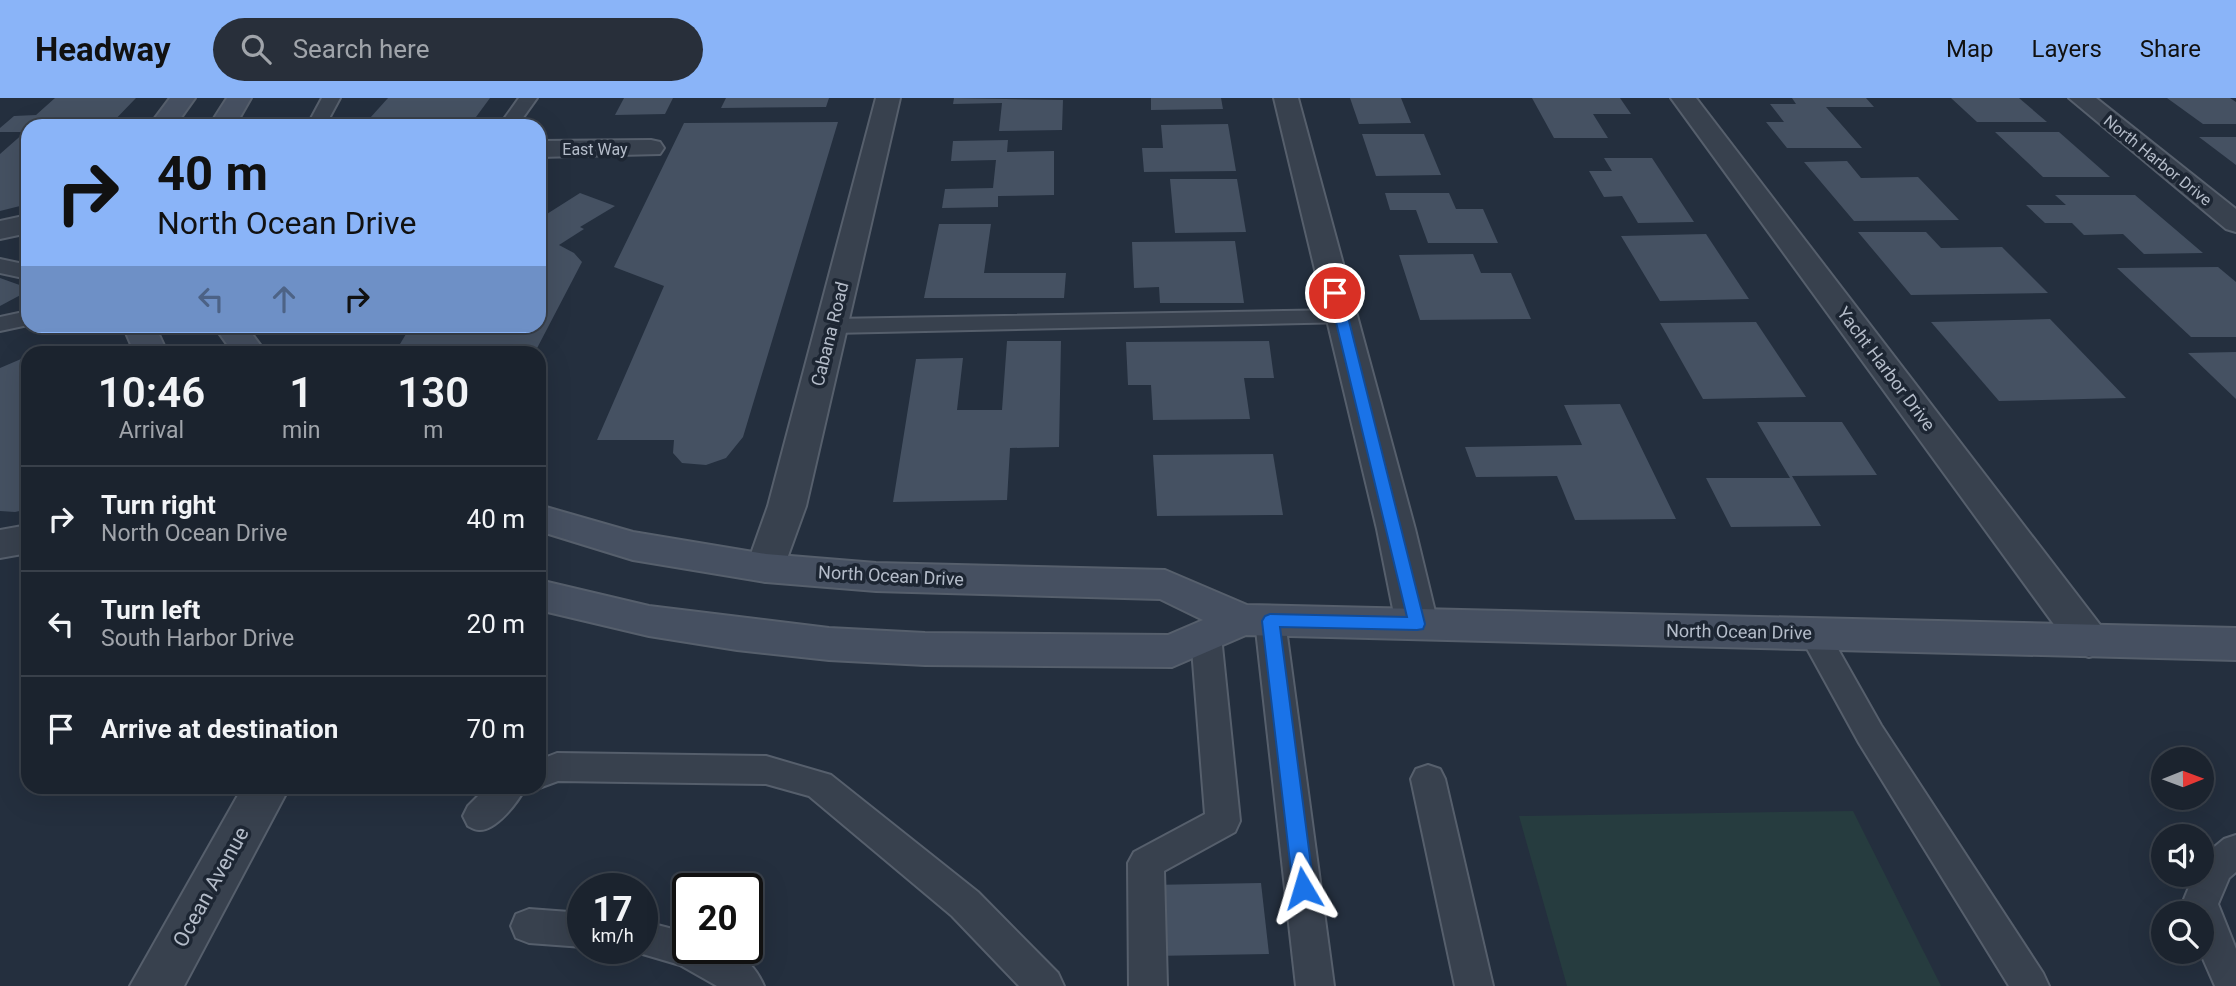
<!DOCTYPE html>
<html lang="en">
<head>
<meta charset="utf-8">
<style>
	:root { --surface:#1b232e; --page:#282f3a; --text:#f1f3f6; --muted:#a0a4aa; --line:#39404a; --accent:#8ab4f8 }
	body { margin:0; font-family:Roboto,sans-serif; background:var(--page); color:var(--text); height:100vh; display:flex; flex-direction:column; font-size:26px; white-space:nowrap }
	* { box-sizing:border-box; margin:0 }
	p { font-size:23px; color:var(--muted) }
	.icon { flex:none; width:38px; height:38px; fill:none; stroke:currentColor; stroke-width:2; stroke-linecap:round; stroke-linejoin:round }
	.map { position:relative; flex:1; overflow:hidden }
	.sheet { position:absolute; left:21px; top:248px; width:525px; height:448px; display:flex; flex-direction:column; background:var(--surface); border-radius:21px; box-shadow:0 7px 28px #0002,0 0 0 2px var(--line) }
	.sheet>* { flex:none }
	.banner { position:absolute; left:21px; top:21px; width:525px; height:214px; border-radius:21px; box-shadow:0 7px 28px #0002,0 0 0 2px var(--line); background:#8ab4f8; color:#111; overflow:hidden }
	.needle { width:46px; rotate:89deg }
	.buttons { position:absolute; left:2151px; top:649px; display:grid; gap:14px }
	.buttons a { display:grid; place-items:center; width:63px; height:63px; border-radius:50%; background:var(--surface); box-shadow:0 7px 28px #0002,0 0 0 2px var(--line); font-size:35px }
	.speed { position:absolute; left:567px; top:775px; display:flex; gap:14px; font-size:35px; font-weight:700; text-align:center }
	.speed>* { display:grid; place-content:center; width:91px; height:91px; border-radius:50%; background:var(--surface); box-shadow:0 7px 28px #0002,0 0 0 2px var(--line); line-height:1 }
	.speed small { font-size:18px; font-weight:400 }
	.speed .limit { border:4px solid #111; border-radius:10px; background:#fff; color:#111 }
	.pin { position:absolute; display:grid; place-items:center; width:60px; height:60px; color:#fff; margin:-30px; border:4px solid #fff; border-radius:50%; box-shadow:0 2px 7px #0007 }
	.me { position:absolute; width:77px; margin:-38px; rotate:353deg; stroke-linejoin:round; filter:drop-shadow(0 0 5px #0008) }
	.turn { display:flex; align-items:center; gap:24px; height:147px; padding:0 21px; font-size:32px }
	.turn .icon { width:91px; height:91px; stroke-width:2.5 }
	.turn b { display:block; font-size:49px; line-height:60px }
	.lanes { display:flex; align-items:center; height:66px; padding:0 21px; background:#0003; justify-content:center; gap:35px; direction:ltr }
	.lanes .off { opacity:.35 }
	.eta { display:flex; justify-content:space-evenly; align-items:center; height:119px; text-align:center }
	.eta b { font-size:42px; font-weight:600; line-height:49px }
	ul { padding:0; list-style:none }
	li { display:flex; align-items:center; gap:21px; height:105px; padding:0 21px; border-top:2px solid var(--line) }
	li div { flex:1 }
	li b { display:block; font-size:26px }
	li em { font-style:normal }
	header { display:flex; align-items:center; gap:42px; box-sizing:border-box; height:98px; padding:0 35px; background:var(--accent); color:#111 }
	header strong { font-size:33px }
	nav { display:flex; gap:38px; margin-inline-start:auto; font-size:24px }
	.search { width:490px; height:63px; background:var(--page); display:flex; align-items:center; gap:18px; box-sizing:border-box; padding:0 24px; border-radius:38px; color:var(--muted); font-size:26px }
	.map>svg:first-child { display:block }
	.green { fill:#263c3f }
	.building { fill:#455162 }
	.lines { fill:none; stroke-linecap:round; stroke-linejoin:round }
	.service-casing { stroke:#565f6c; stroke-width:4 }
	.minor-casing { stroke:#565f6c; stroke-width:4 }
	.tertiary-casing { stroke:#565f6c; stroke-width:4 }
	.secondary-casing { stroke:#565f6c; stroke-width:4 }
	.service { fill:#38414e; fill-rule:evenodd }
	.minor { fill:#38414e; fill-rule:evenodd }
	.tertiary { fill:#38414e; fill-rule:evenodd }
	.secondary { fill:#465061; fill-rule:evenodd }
	.route { fill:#1a73e8; stroke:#114b97; stroke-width:2 }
	.labels { text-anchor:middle; stroke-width:7; stroke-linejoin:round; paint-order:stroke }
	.far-street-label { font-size:16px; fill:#b4bcc9; stroke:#1d2633 }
	.street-label { font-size:18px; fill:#b4bcc9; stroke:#1d2633 }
	.near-street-label { font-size:21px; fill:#b4bcc9; stroke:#1d2633 }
</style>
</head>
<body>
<header>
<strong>Headway</strong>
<div class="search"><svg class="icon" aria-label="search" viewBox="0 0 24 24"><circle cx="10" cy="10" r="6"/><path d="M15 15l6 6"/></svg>Search here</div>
<nav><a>Map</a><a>Layers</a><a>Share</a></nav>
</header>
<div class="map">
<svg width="2236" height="888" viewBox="0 0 2236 888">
	<rect width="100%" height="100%" fill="#242f3e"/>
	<path class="green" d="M1853,713L1941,888H1567L1519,718Z"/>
	<g class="building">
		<path d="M55,0H136L109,28H28V106L0,113V56L25,34H0V30L14,18L36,17Z"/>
		<path d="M388,0H490L476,19L370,20Z"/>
		<path d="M624,0H673L665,16L615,17Z"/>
		<path d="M726,0H829L826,9L721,10Z"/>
		<path d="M954,0L1063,2L1062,32L999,33L1002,5L953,6Z"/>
		<path d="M1151,0H1221L1223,11L1151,12Z"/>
		<path d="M1350,0H1401L1411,25L1359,26Z"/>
		<path d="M1532,0H1620L1631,16H1593L1608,40H1554Z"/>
		<path d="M1792,0H1866L1874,9H1826L1862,50H1787L1766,24H1784L1770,6H1796Z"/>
		<path d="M1951,0H2019L2047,24H1977Z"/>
		<path d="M2167,0H2230L2236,4V26H2203Z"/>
		<path d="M838,24L743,339L726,360L706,367L682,365L673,355L674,342H597L664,188L614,169L684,25Z"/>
		<path d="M1228,26L1236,73L1144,74L1142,50H1163L1161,27Z"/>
		<path d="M1995,34H2059L2110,79H2043Z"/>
		<path d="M1362,36H1424L1441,77L1376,78Z"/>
		<path d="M2199,39H2236V67Z"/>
		<path d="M1008,42L1007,54L1054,53V97L998,98V109L942,110L945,91L993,90L996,62L951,63L953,43Z"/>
		<path d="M1604,60H1652L1694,124L1638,125L1622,98L1604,99L1589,73H1612Z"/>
		<path d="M1847,63L1861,80L1918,79L1959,122L1854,123L1804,64Z"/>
		<path d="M1170,81H1237L1246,134L1175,135Z"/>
		<path d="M580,95L615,108L580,129L584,131L559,147L574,155L582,164L534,256H413L420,246H400L406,236L383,235L388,228H539V121Z"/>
		<path d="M1385,95H1449L1456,111H1483L1498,145H1428L1416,112H1390Z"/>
		<path d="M2055,97H2135L2203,155L2144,156L2123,136L2084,137L2072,125H2045L2026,107H2066Z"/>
		<path d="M939,126H991L984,175H1066L1064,200H924Z"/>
		<path d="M1858,134H1926L1941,150L2002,149L2048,195L1911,197Z"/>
		<path d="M1706,136L1749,201L1660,203L1621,138Z"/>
		<path d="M1235,143L1244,205H1160L1159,189L1134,190L1132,144Z"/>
		<path d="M1473,156L1481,175H1511L1531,221L1420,222L1399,157Z"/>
		<path d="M2218,169L2236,184V239H2191L2117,170Z"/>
		<path d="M0,180L28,190V193L0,208Z"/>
		<path d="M2050,221L2126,300L1999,303L1931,224Z"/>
		<path d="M1756,224L1806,299L1703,301L1660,225Z"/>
		<path d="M1007,243H1061L1059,349L1010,350L1007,402L893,404L916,261L963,260L957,312H1002Z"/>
		<path d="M1269,243L1274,280H1244L1250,321L1153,322L1151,287H1128L1126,244Z"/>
		<path d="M2236,254V301L2188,255Z"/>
		<path d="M28,258V411L15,414L0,413V270Z"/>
		<path d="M1620,306L1676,421L1575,422L1557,378L1476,379L1465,349L1582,347L1564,307Z"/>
		<path d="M1757,324H1842L1877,377L1792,378L1821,428L1731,429L1706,380H1790Z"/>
		<path d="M1273,356L1283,417L1157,418L1153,357Z"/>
		<path d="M1261,785L1269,856L1152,858L1149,787Z"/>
	</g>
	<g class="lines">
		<defs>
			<g id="service">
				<path d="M322,0H340L325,28H307Z"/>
				<path d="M519,0H537L517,28H499Z"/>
				<path d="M0,161L28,167V181L0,175Z"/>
				<path d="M1342,212L1350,214L1353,219L1350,224L832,235L824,233L820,228L824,223L832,221Z"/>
				<path d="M28,213V227L0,233V219Z"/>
				<path d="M1270,512L1281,515L1285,523L1334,888H1296L1255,523L1259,515Z"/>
				<path d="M1814,525L1825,528L1881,627L2043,875L2049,888H2009L1859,645L1799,536L1803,528Z"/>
				<path d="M1206,527L1217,530L1221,538L1240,723L1235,734L1164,773L1167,888H1129L1128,765L1134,754L1205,716L1191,538L1195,530Z"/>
				<path d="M557,655L766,658L831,677L978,794L1058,875L1064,888H1019L952,818L809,698L766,686L558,683L539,690H538L539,662Z"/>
				<path d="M1428,667L1440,671L1445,681L1493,888H1455L1411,681L1416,671Z"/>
				<path d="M486,690H525C518,704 496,733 479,732C475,732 472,730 468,728L463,718L468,708Z"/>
				<path d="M2236,737V774L2229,780L2218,806L2236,851V888H2215L2200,854L2202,816H2186L2182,806L2194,777H2202V759L2224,741Z"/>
				<path d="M529,811L583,815V849L529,845L516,840L511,828L516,816Z"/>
				<path d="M642,823L688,835V850C723,850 748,851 764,888H717L680,867L629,852L642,850Z"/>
			</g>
			<g id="minor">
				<path d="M876,0H900L806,408L780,480L766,484L752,480L746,470L768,408Z"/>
				<path d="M1274,0H1298L1415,431L1438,526L1432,537L1417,541L1402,537L1396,526L1377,431Z"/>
				<path d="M1671,0H1696L2104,532L2110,543L2104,554L2089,559L2074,554Z"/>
				<path d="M2069,0H2096L2236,111V134L2226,131Z"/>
				<path d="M651,42L660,44L664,50L660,56L539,59V43Z"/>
				<path d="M28,427V455L0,460V432Z"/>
			</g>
			<g id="tertiary">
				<path d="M28,117V135L0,141V123Z"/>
				<path d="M242,690H289L184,888H130Z"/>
			</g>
			<g id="secondary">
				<path d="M170,0H195L175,28H149Z"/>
				<path d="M227,0H251L235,28H209Z"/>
				<path d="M123,228H155L168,256H135Z"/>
				<path d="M214,228H246L267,256H234Z"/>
				<path d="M539,407L633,434L766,456L876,465L1165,472L1247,507L2236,530V562L1246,537L1172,569L925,567L829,562L737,552L649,538L539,512V482L649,508L829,530L925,535L1168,537L1203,522L1160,501L876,493L766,484L633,462L539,433Z"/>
			</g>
		</defs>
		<use href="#service" class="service-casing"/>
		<use href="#minor" class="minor-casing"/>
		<use href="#tertiary" class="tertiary-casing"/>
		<use href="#secondary" class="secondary-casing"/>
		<use href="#service" class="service"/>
		<use href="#minor" class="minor"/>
		<use href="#tertiary" class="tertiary"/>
		<use href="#secondary" class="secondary"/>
	</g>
	<path class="route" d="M1335,191L1342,195L1425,526L1423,531L1417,532L1280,529L1314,790L1311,796L1303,799L1296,796L1293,790L1262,523L1265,518L1270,516L1407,519L1329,195Z"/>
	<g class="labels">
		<g class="far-street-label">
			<text x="595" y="57">East Way</text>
			<text transform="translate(2158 62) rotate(39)" y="6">North Harbor Drive</text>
		</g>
		<g class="street-label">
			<text transform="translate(830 236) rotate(-76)" y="6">Cabana Road</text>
			<text transform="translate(1886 271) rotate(53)" y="6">Yacht Harbor Drive</text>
			<text transform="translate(891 478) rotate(3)" y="6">North Ocean Drive</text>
			<text transform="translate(1739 534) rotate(1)" y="6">North Ocean Drive</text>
		</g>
		<g class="near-street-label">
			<text transform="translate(211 789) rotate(-61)" y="7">Ocean Avenue</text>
		</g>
	</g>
</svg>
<div class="buttons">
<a><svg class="needle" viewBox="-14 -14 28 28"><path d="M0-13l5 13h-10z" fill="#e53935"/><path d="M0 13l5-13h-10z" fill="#a0a4aa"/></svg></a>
<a><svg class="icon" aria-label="sound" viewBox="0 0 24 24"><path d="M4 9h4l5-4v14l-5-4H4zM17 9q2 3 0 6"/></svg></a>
<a><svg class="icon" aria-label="search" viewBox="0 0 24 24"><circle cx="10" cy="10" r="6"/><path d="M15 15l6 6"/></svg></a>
</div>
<div class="speed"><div>17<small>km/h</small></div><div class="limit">20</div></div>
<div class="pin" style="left:1335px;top:195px;background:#d93025"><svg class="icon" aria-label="arrive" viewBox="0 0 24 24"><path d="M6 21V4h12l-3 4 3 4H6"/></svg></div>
<svg class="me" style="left:1303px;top:790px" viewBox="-20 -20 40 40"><path d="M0-17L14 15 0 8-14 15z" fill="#1a73e8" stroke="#fff" stroke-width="4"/></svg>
<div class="banner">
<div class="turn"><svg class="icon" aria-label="right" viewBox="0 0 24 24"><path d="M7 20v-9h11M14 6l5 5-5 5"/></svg><div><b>40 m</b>North Ocean Drive</div></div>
<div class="lanes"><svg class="icon off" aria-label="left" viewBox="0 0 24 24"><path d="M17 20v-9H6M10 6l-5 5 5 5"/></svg><svg class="icon off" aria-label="ahead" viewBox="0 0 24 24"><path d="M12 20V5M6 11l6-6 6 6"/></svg><svg class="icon" aria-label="right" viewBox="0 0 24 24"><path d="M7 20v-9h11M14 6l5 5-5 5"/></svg></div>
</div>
<section class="sheet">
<div class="eta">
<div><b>10:46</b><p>Arrival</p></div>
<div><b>1</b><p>min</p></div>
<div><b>130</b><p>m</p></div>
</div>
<ul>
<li><svg class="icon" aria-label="right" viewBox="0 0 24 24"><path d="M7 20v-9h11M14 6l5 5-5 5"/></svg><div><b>Turn right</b><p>North Ocean Drive</p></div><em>40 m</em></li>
<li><svg class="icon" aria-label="left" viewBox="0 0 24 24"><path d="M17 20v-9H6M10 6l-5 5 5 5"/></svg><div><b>Turn left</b><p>South Harbor Drive</p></div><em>20 m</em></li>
<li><svg class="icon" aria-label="arrive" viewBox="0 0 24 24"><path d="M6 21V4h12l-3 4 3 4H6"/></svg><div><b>Arrive at destination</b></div><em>70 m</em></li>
</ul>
</section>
</div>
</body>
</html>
